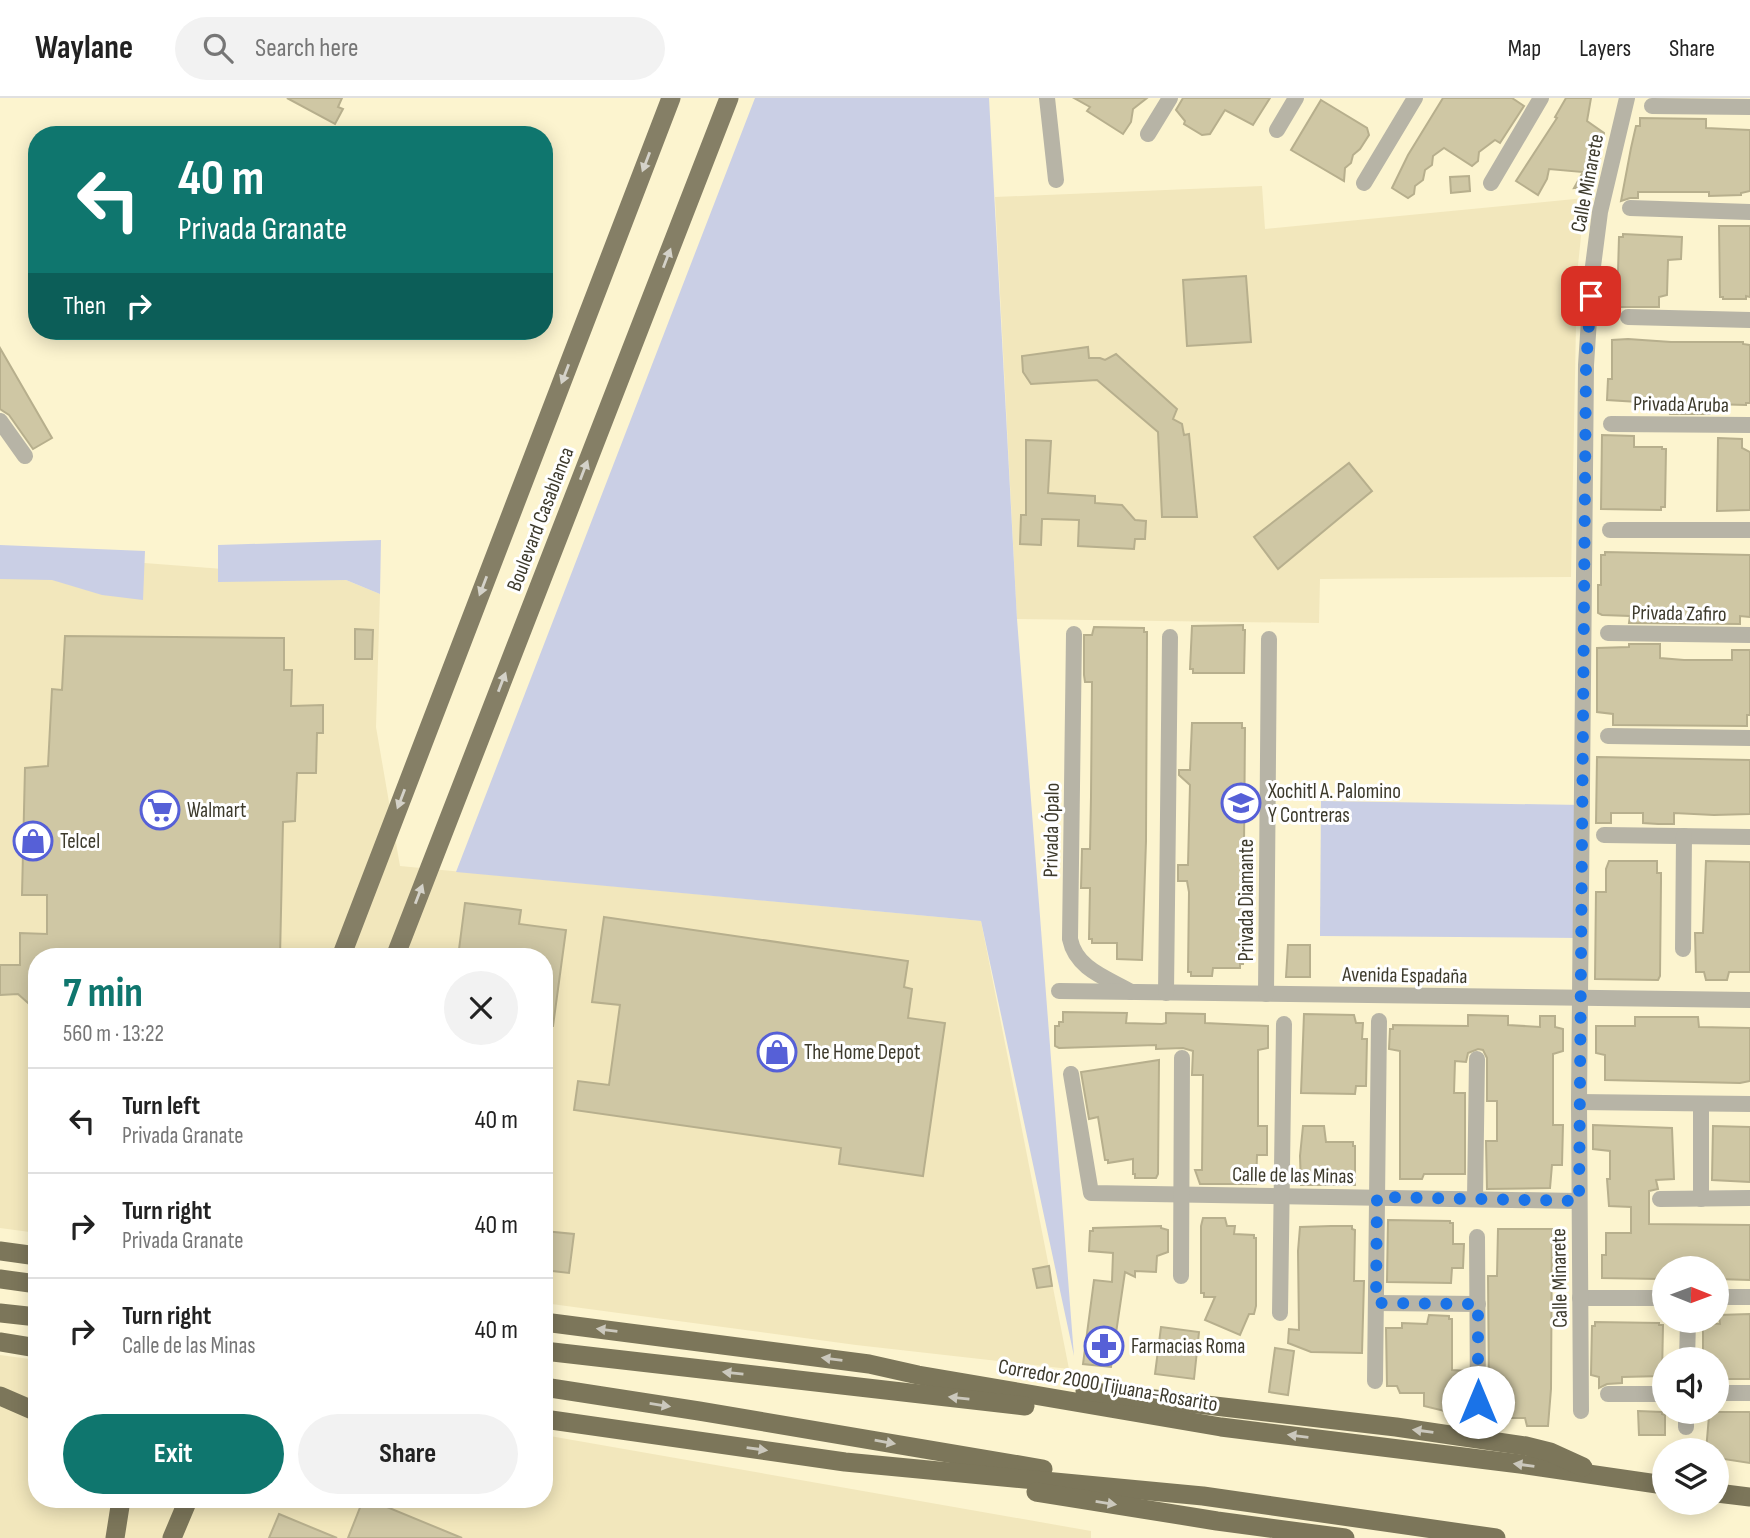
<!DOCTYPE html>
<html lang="en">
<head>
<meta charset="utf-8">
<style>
	:root { --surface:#fff; --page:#f2f2f2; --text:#222; --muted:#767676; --line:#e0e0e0; --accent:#0f766e }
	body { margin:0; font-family:"Sofia Sans Condensed",sans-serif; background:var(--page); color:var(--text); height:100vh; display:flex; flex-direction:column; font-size:26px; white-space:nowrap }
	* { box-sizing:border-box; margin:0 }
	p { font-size:23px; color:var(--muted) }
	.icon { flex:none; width:38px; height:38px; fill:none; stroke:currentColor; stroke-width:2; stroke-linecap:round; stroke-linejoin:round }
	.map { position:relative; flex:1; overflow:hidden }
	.drawer { position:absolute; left:28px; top:850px; width:525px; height:560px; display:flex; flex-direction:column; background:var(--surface); border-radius:28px; box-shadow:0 4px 18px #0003 }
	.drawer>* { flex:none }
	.top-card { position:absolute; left:28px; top:28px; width:525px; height:214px; border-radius:28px; box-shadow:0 4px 18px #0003; background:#0f766e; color:#fff; overflow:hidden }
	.needle { width:46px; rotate:91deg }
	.fabs { position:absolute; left:1652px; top:1158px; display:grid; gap:14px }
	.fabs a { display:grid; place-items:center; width:77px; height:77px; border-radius:50%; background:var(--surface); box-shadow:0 4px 18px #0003; font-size:35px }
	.pin { position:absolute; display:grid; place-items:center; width:60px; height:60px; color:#fff; margin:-30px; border-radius:14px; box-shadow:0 4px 10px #0006 }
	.me { position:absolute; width:77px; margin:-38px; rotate:0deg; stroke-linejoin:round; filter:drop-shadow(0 0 5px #0008) }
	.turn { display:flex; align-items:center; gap:24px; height:147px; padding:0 35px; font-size:32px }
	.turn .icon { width:91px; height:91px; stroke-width:2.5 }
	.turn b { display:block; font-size:49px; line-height:60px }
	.then { display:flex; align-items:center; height:66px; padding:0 35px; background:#0003; gap:14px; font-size:26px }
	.round { display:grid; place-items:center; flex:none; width:74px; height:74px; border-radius:37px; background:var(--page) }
	.summary { display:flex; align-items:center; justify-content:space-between; height:119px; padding:0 35px }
	h1 { font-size:42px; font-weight:700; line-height:52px; color:var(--accent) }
	.action { display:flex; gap:14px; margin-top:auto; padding:14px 35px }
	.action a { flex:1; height:80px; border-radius:42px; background:var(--accent); color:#fff; font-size:28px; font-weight:700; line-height:80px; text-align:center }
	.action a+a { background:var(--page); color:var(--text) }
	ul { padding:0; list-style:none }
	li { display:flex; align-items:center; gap:21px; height:105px; padding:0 35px; border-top:2px solid var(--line) }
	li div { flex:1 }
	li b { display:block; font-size:26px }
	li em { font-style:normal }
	header { display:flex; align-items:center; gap:42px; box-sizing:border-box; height:98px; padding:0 35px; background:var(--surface); border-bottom:2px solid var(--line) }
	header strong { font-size:33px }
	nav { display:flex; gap:38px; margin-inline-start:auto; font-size:24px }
	.search { width:490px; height:63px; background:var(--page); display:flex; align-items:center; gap:18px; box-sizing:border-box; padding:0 24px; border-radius:38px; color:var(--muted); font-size:26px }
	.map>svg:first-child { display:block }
	.built { fill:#f2e7bc }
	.green { fill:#cacfe5 }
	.building { fill:#cfc7a4; stroke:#b7af8d; stroke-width:2 }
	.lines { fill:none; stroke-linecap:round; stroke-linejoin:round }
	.minor { stroke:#b7b4a6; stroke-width:16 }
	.primary { stroke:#857f66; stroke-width:19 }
	.trunk { stroke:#7c765a; stroke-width:19 }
	.oneway { fill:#d4d2c9 }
	.oneway2 { fill:#cbc8bd }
	.route { stroke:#1a73e8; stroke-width:12; stroke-dasharray:0 21.6 }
	.labels { text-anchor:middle; stroke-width:6; stroke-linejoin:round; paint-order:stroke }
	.street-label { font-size:21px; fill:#3d3a2c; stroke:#fff }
	.poi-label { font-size:21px; fill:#3d3a2c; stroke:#fff; text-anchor:start }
</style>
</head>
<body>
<header>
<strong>Waylane</strong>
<div class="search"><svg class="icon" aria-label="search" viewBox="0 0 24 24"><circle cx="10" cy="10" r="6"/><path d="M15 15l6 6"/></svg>Search here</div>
<nav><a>Map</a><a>Layers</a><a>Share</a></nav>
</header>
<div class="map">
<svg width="1750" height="1440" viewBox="0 0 1750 1440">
	<rect width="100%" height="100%" fill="#fcf4cf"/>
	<g class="built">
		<path d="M1262,88L1265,131L1585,100L1577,177L1571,479L1320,481L1319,525L1017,521L995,99Z"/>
		<path d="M0,454L341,480L380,496L376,629L400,768L981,823L1069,1271L856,1247L544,1205V859H37V1135L0,1130Z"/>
		<path d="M0,1257L37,1262V1402H544V1337L1091,1433V1440H0Z"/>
	</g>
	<g class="green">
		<path d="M755,0H989L1017,521L1074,1258L981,823L456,774Z"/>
		<path d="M381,442L380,496L346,482L218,484V447Z"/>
		<path d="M0,447L145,453L143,502L102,497L52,482L0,481Z"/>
		<path d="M1321,703L1582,707L1581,840L1320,838Z"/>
	</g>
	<g class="building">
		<path d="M287,0H342L338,9L343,11L335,26Z"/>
		<path d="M1074,0H1147L1133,11L1131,24L1123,36L1087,13L1090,9Z"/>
		<path d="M1183,0H1270L1253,27L1225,12L1210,36L1202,37L1184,26L1185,23L1176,12Z"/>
		<path d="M1443,0H1512L1524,8L1500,45L1495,42L1479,54L1478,63L1472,68L1444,50L1433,58L1432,67L1425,72L1423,82L1415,88L1414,96L1408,100L1392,90L1408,57Z"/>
		<path d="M1566,0H1591L1587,23L1604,35L1595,88L1574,90L1583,74L1549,71L1547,81L1538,97L1516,83L1557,20L1555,19Z"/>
		<path d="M1321,2L1367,30L1369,37L1360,51L1353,57L1351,65L1345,70L1344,83L1291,52Z"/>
		<path d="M1640,20L1706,21V30L1750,32V93L1741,95V97L1709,98V94H1638V100H1630L1621,103L1631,50L1636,28H1640Z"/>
		<path d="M1469,78L1470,93L1451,95L1450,79Z"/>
		<path d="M1719,128H1750V199L1746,198V201H1723V199H1720Z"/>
		<path d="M1623,136L1682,139L1681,161L1668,162L1667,197L1659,199V209H1620V198H1612L1613,173L1618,174L1619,139H1623Z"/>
		<path d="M1246,178L1251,244L1187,248L1183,182Z"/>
		<path d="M1628,241L1671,244H1743V246L1750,247V305H1746V307L1710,306V316H1670L1671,306L1607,302L1608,281H1612V242Z"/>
		<path d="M1088,249L1089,260H1100L1105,262L1116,256L1177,311L1173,321L1182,326L1184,337L1189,336L1197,419H1162L1158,334L1097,282L1031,286L1023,274L1022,258Z"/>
		<path d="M0,250L52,340L33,351L9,317L0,311Z"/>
		<path d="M1602,337L1634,338V349H1662V351H1666L1665,409H1661V412L1601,411Z"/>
		<path d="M1718,340L1742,341V350L1750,354V412L1717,413Z"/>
		<path d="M1026,342L1051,343L1048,395L1095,398V405L1122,407L1135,422L1146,423L1145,441H1135L1134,451L1078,448L1079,422L1047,421H1042L1041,447L1020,446L1021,417H1026Z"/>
		<path d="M1349,365L1372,393L1278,471L1254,439Z"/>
		<path d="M1605,454L1750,457V519L1740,518V526L1629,525L1630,518L1602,517L1598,515V487H1601V457H1605Z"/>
		<path d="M1243,527V532H1245L1244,575H1193V571H1190L1192,528Z"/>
		<path d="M1094,529L1144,530V534H1147L1146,743L1142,862L1117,861V845H1092V841H1089L1090,790H1081L1082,751H1090L1091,699L1092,584H1085L1084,577V537H1092Z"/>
		<path d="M355,531L373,532L372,561H355Z"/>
		<path d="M65,538L284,540V572H292L291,608L323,607V635H317L316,675H297L295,723L283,724L280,859H37V913L18,896L0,897V867H20V835L47,836V797H22L25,670L48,668L52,591L62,592Z"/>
		<path d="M1629,546H1660V560L1684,562H1732V552H1750V617H1747V628L1613,627V616L1597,614V550L1629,549Z"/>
		<path d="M1192,625H1242V630H1245L1243,866H1240V870H1213L1212,878H1191V874H1188L1189,794L1187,783H1178V767H1188L1190,687L1179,677V672H1190Z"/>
		<path d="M1597,659L1750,662V716L1714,717L1674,715V726H1658L1643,725V715H1611V725H1596Z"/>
		<path d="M1609,763H1657V775H1661V783L1660,878L1658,882L1595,881L1596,794H1606V771Z"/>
		<path d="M1706,763L1750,764V874H1729L1727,882H1706L1704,874H1696L1695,835H1703Z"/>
		<path d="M465,805L521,812L519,826L566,832L553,928H544V859H458Z"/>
		<path d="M604,819L908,863L904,889L912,891L908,920L945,925L923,1078L839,1066L841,1050L574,1012L578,983L609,987L620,907L592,904Z"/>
		<path d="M1288,847H1310V879H1286Z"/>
		<path d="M1063,914L1127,915L1126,925L1162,926L1166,925V915L1205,916V925L1268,928V950L1258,952V1028H1267V1057H1257L1256,1086H1200L1195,1072H1202L1203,977H1192L1193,953L1183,950L1156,951V947L1059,950L1055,948V928H1059V924H1063Z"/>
		<path d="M1304,916L1354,917L1356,925H1363L1362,941H1367L1366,988H1356L1355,996L1301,995Z"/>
		<path d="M1468,917L1508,918V927L1540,929V918H1555V929L1563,931V953L1553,956V1027H1563L1562,1067H1552L1550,1090L1487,1091L1486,1043H1497V1003H1487V960L1483,952L1478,951L1468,955L1466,964L1455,963L1454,995H1465V1076H1424L1422,1081H1400V953L1389,951L1390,931H1393V927L1468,928Z"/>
		<path d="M1635,919H1698L1699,929L1750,930V983L1740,985L1605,982V957L1596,955V928H1635Z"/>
		<path d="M1159,962L1158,1076L1156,1080H1135V1076H1133V1061L1108,1065V1062H1105L1098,1019L1089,1021L1081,974Z"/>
		<path d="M1593,1027L1672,1030L1674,1081L1656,1082L1658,1091L1649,1093V1126L1750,1127V1182L1717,1181V1171H1664V1180L1661,1181L1602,1180V1157H1606V1135H1631V1109L1609,1108L1607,1081H1610V1053L1593,1051Z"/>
		<path d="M1303,1028H1324L1326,1044H1353V1048H1355V1087H1301L1300,1058Z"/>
		<path d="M1713,1028L1750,1029V1084L1712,1082Z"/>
		<path d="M1203,1120H1225L1227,1128H1235L1234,1136L1254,1137V1140H1256V1208L1254,1216H1249L1240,1237L1205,1222L1215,1199H1204V1195H1201V1128Z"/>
		<path d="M1388,1122L1450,1123V1125H1453V1146H1464L1463,1170H1452L1451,1185L1387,1184Z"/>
		<path d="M1161,1128V1130L1168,1132V1154L1157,1158L1156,1174L1135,1173V1179L1125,1174L1111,1269L1083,1266L1094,1182L1112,1184L1113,1155L1089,1153L1090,1133H1093V1130Z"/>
		<path d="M1331,1128H1352V1131L1355,1132L1354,1183H1364L1362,1255L1311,1254L1288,1245L1289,1231L1299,1232L1298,1153L1300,1129Z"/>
		<path d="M1498,1131H1552L1551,1291L1548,1328H1527L1525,1320H1498V1316H1495L1496,1296H1489L1488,1178H1497Z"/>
		<path d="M544,1133L574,1136L569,1175L544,1172Z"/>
		<path d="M1049,1168L1052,1188L1037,1190L1033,1171Z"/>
		<path d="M1750,1216V1281H1717V1262H1703V1228H1707V1225L1720,1226L1719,1217Z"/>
		<path d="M1429,1217L1449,1218V1221H1452V1272L1467,1273V1288H1462L1461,1317L1424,1308V1295H1400L1397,1288H1387L1386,1230H1402V1225L1427,1226Z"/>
		<path d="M1595,1224L1659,1225V1227H1663L1662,1278L1622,1279V1285L1607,1286L1599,1290V1279L1591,1277L1592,1228H1595Z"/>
		<path d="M1161,1229L1199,1234L1194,1281L1155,1276Z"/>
		<path d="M1275,1250L1294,1253L1288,1297L1269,1294Z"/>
		<path d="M1638,1313L1662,1314V1316L1665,1317V1337H1639Z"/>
		<path d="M1711,1314H1750V1365L1717,1360V1353H1706L1709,1318H1711Z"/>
		<path d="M363,1402H370L462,1440H348Z"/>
		<path d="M279,1416L337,1440H269Z"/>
	</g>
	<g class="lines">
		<g class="minor">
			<path d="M1047,0L1056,82"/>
			<path d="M1652,8L1750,9"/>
			<path d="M1277,32L1296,0"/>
			<path d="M1148,36L1170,0"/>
			<path d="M1364,85L1415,0"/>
			<path d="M1491,85L1541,0"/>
			<path d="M1630,110L1750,114"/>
			<path d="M1628,219L1750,222"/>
			<path d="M0,323L25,358"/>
			<path d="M1611,326L1750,327"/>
			<path d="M1610,432H1750"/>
			<path d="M1608,535L1750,537"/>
			<path d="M1074,536L1070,841C1076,871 1107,880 1131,894"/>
			<path d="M1608,638L1750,640"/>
			<path d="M1604,737L1750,739"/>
			<path d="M1683,851L1684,738"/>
			<path d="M1059,893L1750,902"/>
			<path d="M1166,895L1170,539"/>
			<path d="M1266,896L1269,541"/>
			<path d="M1071,976L1091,1095L1579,1103"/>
			<path d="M1579,1004L1750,1006"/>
			<path d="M1701,1006V1101"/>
			<path d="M1475,1101L1477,961"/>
			<path d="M1660,1101L1750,1100"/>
			<path d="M1477,1139L1478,1304"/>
			<path d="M1181,1178L1182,960"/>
			<path d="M1717,1199H1750"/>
			<path d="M1580,1200H1664"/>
			<path d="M1376,1205L1478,1206"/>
			<path d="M1280,1215L1284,926"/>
			<path d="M1687,1262L1688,1223"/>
			<path d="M1375,1283L1379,923"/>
			<path d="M1717,1295H1750"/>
			<path d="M1608,1296H1664"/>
			<path d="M1581,1313L1579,1004L1586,267L1592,176L1600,114L1627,0"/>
			<path d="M1686,1329V1314"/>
		</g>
		<g class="primary">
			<path d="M341,859L671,0"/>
			<path d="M395,859L729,0"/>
		</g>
		<g class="trunk">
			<path d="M0,1153L37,1158"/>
			<path d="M0,1181L37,1186"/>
			<path d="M0,1215L37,1219"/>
			<path d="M544,1224L869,1266L918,1277L1221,1329L1520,1366L1664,1387"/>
			<path d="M0,1244L37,1250"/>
			<path d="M544,1253L1025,1308"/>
			<path d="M544,1289L699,1313L1043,1371"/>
			<path d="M1085,1293L1396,1329L1526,1348L1550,1354L1583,1369"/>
			<path d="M0,1298L37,1314"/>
			<path d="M544,1321L845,1364L1203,1398L1496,1440"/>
			<path d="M1036,1394L1217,1423L1345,1440"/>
			<path d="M1717,1395L1750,1399"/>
			<path d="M115,1440L121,1402"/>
			<path d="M172,1440L188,1402"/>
		</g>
	</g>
	<defs><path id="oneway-solid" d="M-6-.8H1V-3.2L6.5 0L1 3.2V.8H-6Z" transform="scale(1.75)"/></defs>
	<g class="oneway">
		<use href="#oneway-solid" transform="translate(646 64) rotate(111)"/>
		<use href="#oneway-solid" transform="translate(667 160) rotate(-69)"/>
		<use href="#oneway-solid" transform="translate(565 276) rotate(111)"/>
		<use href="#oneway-solid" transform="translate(584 372) rotate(-69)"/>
		<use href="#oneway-solid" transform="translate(483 488) rotate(111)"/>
		<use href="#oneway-solid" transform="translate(502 584) rotate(-69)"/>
		<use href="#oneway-solid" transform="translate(401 701) rotate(111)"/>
		<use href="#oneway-solid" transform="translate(419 796) rotate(-69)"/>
	</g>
	<g class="oneway2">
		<use href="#oneway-solid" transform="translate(607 1232) rotate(-173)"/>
		<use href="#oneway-solid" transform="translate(832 1261) rotate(-173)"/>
		<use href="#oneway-solid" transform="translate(733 1275) rotate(-174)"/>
		<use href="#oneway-solid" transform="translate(959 1300) rotate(-174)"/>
		<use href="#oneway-solid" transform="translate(660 1307) rotate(9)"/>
		<use href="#oneway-solid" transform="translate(1423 1333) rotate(-172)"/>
		<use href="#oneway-solid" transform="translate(1298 1338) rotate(-173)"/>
		<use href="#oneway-solid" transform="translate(885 1344) rotate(10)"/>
		<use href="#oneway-solid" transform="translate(757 1351) rotate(8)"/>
		<use href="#oneway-solid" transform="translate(1524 1367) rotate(-172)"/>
		<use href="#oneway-solid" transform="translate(1106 1405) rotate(9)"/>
	</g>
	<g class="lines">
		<path class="route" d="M1478,1304V1206L1376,1205L1377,1099L1579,1103L1586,267L1591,198"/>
	</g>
	<defs>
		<symbol id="school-ring" viewBox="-11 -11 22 22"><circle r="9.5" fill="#fff" stroke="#5660d7" stroke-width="1.5"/><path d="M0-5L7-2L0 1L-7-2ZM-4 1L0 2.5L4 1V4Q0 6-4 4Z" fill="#5660d7"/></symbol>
		<symbol id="supermarket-ring" viewBox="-11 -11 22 22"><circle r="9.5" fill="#fff" stroke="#5660d7" stroke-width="1.5"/><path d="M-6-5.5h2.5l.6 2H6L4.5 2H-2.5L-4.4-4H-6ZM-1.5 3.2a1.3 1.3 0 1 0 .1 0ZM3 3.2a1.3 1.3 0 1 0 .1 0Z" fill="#5660d7"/></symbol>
		<symbol id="shop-ring" viewBox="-11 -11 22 22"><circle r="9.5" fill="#fff" stroke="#5660d7" stroke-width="1.5"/><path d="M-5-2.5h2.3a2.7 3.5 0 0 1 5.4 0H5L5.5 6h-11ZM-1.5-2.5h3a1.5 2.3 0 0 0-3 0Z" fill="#5660d7"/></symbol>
		<symbol id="pharmacy-ring" viewBox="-11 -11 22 22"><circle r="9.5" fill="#fff" stroke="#5660d7" stroke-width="1.5"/><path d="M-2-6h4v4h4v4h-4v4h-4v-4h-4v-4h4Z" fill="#5660d7"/></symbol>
	</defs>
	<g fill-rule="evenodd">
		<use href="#school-ring" x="1219" y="683" width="44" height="44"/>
		<use href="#supermarket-ring" x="138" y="690" width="44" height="44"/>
		<use href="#shop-ring" x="11" y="721" width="44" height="44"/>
		<use href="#shop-ring" x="755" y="932" width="44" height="44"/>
		<use href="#pharmacy-ring" x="1082" y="1226" width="44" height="44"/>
	</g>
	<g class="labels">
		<g class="street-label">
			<text transform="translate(1587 85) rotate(-79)" y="7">Calle Minarete</text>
			<text transform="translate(1681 306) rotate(1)" y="7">Privada Aruba</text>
			<text transform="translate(540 421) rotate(-69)" y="7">Boulevard Casablanca</text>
			<text transform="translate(1679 515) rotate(1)" y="7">Privada Zafiro</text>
			<text transform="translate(1051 732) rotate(-89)" y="7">Privada Ópalo</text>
			<text transform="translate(1246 802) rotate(-90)" y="7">Privada Diamante</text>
			<text transform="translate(1405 877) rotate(1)" y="7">Avenida Espadaña</text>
			<text transform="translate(1293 1077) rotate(1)" y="7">Calle de las Minas</text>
			<text transform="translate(1559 1180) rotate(-91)" y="7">Calle Minarete</text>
			<text transform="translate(1108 1287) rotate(10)" y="7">Corredor 2000 Tijuana-Rosarito</text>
		</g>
		<g class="poi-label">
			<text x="1268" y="700">Xochitl A. Palomino<tspan x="1268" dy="24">Y Contreras</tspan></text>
			<text x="187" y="719">Walmart</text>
			<text x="60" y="750">Telcel</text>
			<text x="804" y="961">The Home Depot</text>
			<text x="1131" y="1255">Farmacias Roma</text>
		</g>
	</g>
</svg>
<div class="fabs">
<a><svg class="needle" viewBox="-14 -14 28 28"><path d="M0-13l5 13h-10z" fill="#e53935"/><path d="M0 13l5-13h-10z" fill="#767676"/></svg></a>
<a><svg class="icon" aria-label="sound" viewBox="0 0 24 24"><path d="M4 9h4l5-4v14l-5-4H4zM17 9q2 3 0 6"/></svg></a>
<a><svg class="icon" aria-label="layers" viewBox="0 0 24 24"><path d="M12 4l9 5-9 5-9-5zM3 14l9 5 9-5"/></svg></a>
</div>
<div class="pin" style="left:1591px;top:198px;background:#d93025"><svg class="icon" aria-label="arrive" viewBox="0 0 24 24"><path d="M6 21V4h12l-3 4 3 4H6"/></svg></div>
<svg class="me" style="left:1478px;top:1304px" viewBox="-20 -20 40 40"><circle r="19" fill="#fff"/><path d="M0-13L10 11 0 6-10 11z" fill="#1a73e8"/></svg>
<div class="top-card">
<div class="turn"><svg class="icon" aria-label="left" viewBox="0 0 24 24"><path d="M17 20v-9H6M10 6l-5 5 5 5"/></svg><div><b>40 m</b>Privada Granate</div></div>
<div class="then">Then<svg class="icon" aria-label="right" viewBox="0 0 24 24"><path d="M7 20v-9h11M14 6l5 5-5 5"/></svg></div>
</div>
<section class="drawer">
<div class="summary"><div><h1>7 min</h1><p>560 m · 13:22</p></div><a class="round"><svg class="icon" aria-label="close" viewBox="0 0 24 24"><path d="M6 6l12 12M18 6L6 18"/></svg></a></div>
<ul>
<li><svg class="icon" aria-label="left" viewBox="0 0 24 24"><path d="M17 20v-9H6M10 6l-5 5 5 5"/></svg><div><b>Turn left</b><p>Privada Granate</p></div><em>40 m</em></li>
<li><svg class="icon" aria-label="right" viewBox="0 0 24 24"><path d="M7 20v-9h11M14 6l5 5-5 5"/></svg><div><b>Turn right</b><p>Privada Granate</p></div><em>40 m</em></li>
<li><svg class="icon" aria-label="right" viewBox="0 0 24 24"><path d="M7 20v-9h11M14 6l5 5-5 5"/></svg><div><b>Turn right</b><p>Calle de las Minas</p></div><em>40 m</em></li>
</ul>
<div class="action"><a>Exit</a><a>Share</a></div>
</section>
</div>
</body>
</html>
